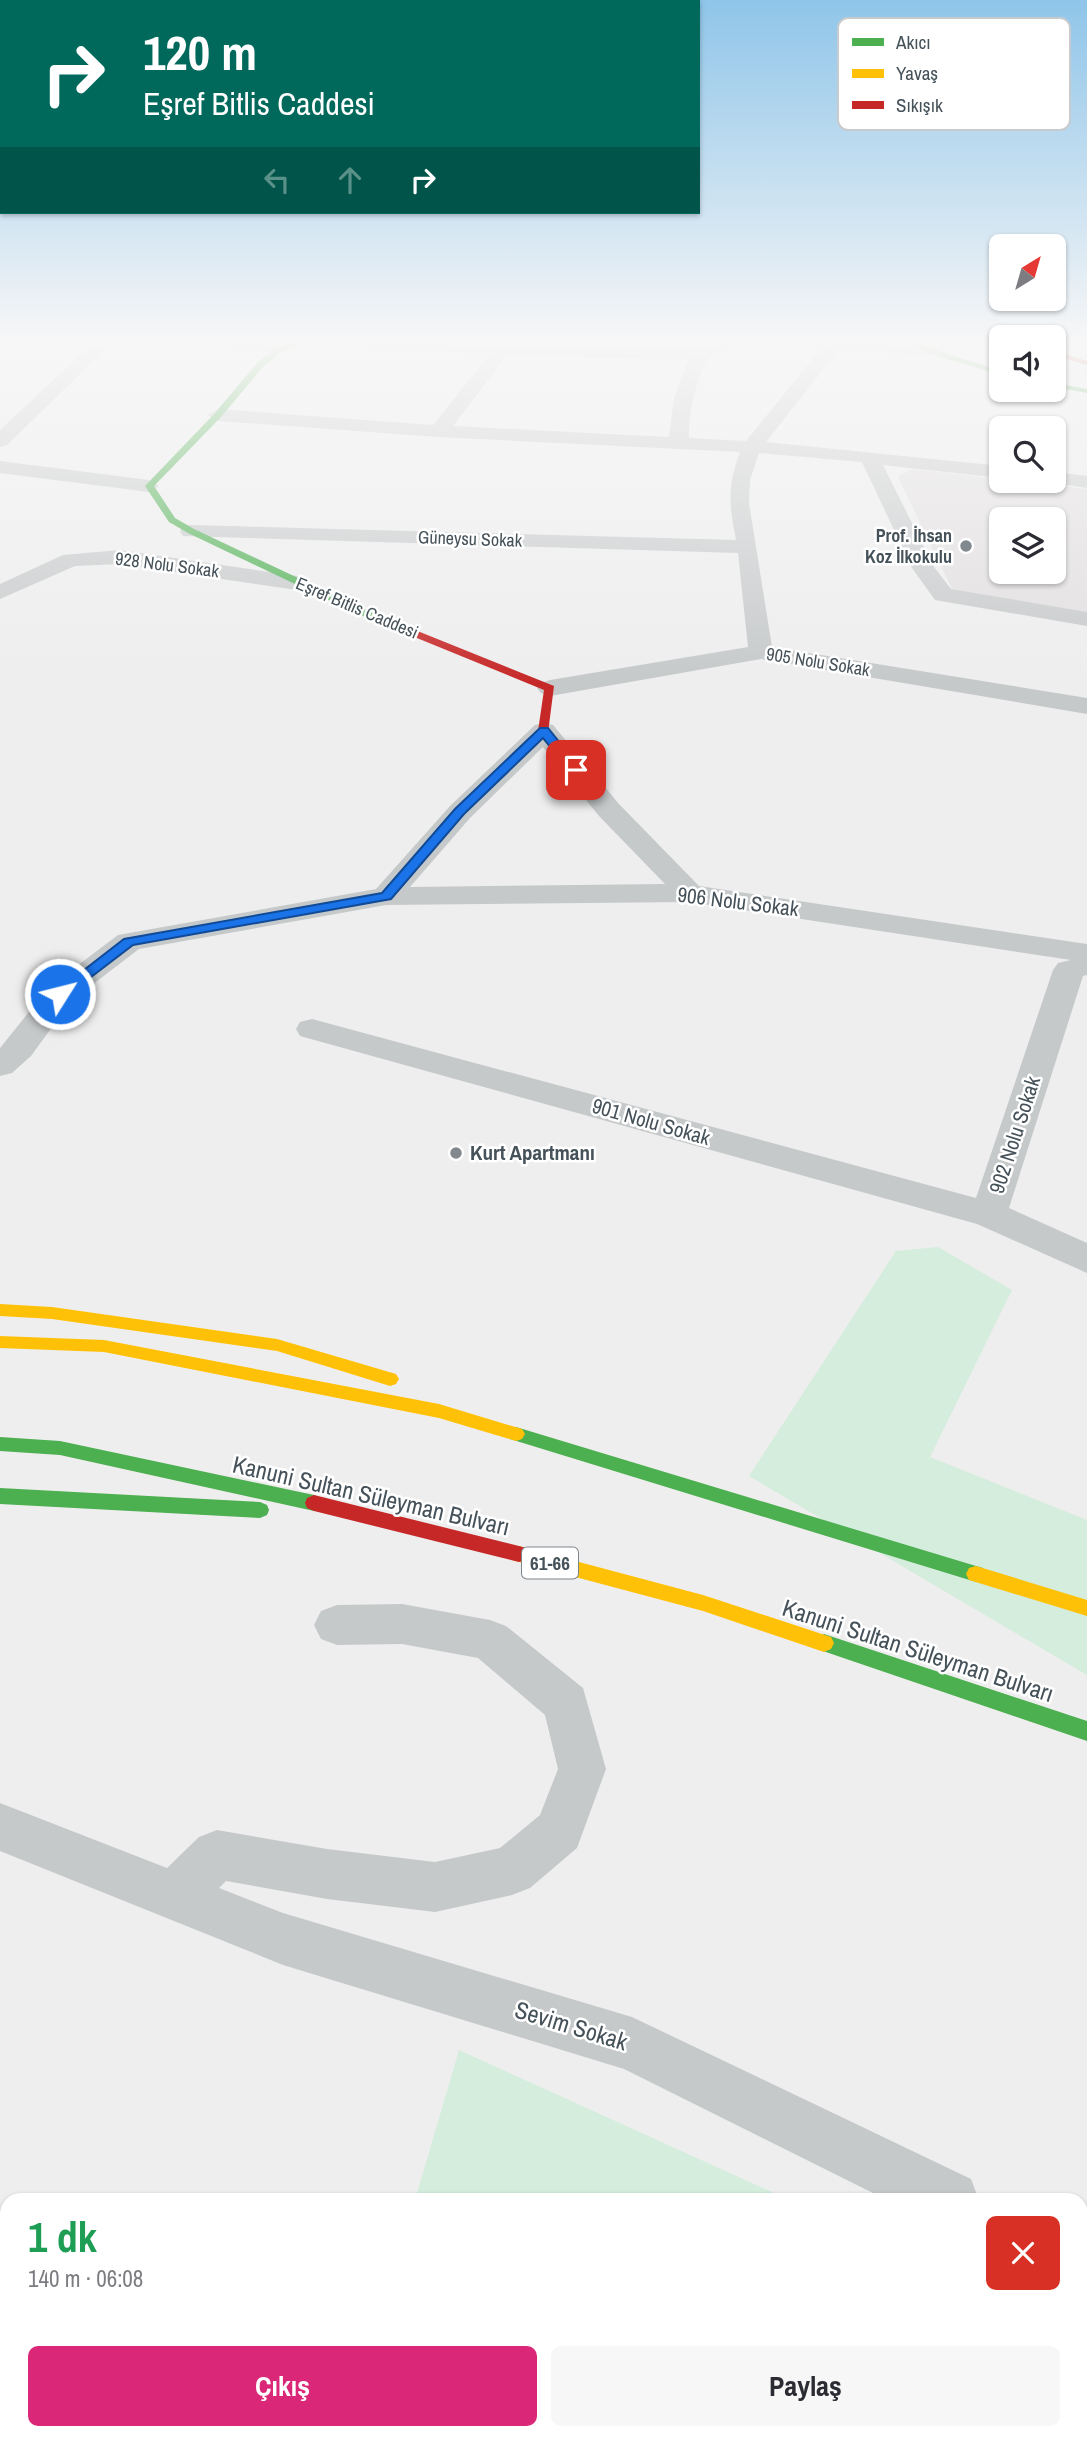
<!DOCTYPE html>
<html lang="tr">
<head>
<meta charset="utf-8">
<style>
	:root { --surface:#fff; --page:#f7f7f7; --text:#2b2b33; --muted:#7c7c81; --accent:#db2777 }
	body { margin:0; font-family:"Archivo Narrow",sans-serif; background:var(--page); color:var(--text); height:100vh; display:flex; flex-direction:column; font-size:26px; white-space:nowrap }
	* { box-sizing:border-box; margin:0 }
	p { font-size:23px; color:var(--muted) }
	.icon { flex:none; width:38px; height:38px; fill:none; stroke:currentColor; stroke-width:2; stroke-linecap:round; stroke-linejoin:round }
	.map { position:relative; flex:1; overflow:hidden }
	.drawer { position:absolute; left:0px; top:2193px; width:1088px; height:247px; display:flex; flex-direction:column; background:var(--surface); border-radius:21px 21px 0 0; box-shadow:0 2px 5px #0004 }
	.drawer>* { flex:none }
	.top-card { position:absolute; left:0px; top:0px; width:700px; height:214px; box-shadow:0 2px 5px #0004; background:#00695c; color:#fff; overflow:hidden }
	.needle { width:46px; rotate:37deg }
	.tools { position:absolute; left:989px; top:234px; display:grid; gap:14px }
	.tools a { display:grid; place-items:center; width:77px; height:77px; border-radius:10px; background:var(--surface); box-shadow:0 2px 5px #0004; font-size:35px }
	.pin { position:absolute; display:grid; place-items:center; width:60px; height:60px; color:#fff; margin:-30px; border-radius:14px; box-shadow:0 4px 10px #0006 }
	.me { position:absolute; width:77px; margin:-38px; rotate:54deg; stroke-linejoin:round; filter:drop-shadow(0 0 5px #0008) }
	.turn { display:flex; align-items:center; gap:24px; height:147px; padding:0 28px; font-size:32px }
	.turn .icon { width:91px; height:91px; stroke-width:2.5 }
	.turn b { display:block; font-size:49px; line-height:60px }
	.lanes { display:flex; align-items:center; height:66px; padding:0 28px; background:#0003; justify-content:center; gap:35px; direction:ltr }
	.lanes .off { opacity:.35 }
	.round { display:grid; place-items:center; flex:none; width:74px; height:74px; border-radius:10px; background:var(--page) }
	.headline { display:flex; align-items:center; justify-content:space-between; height:119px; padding:0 28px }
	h1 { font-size:42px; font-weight:700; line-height:52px; color:#1e9e55 }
	.primary-button { display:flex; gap:14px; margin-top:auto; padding:14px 28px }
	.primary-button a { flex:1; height:80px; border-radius:10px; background:var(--accent); color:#fff; font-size:28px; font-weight:700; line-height:80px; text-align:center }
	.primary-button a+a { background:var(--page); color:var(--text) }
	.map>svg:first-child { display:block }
	.education { fill:#e1dfe0; fill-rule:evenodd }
	.green { fill:#d4eddc }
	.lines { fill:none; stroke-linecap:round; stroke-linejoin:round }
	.street { fill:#c6c9ca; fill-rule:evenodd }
	.fast { fill:#4caf50; fill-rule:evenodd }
	.slow { fill:#ffc107; fill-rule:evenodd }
	.jam { fill:#c62828; fill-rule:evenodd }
	.route { fill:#1a73e8; stroke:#114b97; stroke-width:2 }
	.poi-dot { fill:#81898e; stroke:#fff; stroke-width:2.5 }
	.labels { text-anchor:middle; stroke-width:5; stroke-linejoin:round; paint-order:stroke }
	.far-poi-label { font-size:18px; font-weight:bold; fill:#46525a; stroke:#fff; text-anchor:end }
	.far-street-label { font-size:18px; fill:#46525a; stroke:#fff }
	.shield { fill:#fff; stroke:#7e868c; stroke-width:2 }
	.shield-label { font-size:19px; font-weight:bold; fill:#46525a }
	.street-label { font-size:21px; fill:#46525a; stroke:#fff }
	.poi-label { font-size:21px; font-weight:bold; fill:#46525a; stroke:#fff; text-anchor:start }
	.near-street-label { font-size:24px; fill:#46525a; stroke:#fff }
	.key { fill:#fff; stroke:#c8cbce; stroke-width:2 }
	.key-label { font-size:19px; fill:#46525a }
</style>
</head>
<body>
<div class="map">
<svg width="1087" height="2439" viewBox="0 0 1087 2439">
	<rect width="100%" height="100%" fill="#efeeee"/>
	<path class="education" d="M912,469L1087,489V612L953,591L898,477ZM1001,520H1054V572H1001Z"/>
	<g class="green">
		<path d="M938,1247L1012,1290L930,1457L1087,1520V1675L749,1476L896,1251Z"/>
		<path d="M459,2050L774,2193L773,2200H415Z"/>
		<path d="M0,2241L7,2243V2432L735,2433L734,2439H0Z"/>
	</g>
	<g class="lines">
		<g class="street">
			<path d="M95,341H114L7,445L0,447V430Z"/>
			<path d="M215,341H263L285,345L288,349C280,357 224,349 215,341Z"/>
			<path d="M340,341C449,341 558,350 667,350C695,350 719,341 746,341L707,358C696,384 688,410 689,438L746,441L823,346L815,341H884L936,347L939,351L930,356L840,348L766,442L1001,466V478L883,465L934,567L951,589L1087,612V626L935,600L912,568L862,462L759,453L750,480L749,503L772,647L1087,698V714L761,659L550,696L541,693L537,688L541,683L550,680L748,647L738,553L183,536L180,531L183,526L191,525L736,540C729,504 727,487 740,452L438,437L218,421L208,415L218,409L433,425L490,354L348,347ZM507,355L688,360L674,398L669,437L453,426Z"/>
			<path d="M0,461L149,480L159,486L149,492L0,473Z"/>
			<path d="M1054,472L1087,476V488L1047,482L1054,481Z"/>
			<path d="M120,550L297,576L308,583L297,590L120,564L75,566L0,599V584L63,555Z"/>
			<path d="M544,723L553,725L619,804L699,886L1087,944V975L1083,976L1009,1208L1087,1243V1273L977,1224L300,1036L296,1029L300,1022L312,1019L976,1198L1053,970L1058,963L1071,960L690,902L386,905L139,949L71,1001L31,1056L12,1073L0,1076V1048L49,987L118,935L376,889L450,806L535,725ZM543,747L599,816L665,884L410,887L470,818Z"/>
			<path d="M402,1604L490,1620L506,1626L583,1688L606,1769L577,1848L530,1888L512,1895L435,1912L327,1899L226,1881L219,1888L283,1913L632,2017L971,2179L979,2200H887L624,2069L283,1965L0,1851V1803L167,1868L199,1837L217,1830L327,1849L435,1862L500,1848L540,1815L558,1769L545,1715L478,1658L402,1644L337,1645L321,1639L314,1625L321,1611L337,1605Z"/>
			<path d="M1082,2234L1087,2236V2297L1082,2295Z"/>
		</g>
		<g class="fast">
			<path d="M302,341H317L282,351L263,367L221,417L154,486L175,518L194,529L364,609L420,632V636H412L356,613L188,533L169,522L145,486L215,413L257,363L276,347Z"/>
			<path d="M344,341H352L349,343Z"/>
			<path d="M909,341H918L933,349L1001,371V375L927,353Z"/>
			<path d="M1054,383L1087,389V393L1054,387Z"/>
			<path d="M516,1427L976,1566L983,1568L986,1574L983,1580L976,1582L510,1439L507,1434L510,1429Z"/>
			<path d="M0,1437L60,1441L314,1495L321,1498L323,1503L321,1508L314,1511L60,1455L0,1451Z"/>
			<path d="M0,1488L260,1502L267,1505L269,1510L267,1515L260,1518L0,1504Z"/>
			<path d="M824,1634L1087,1721V1741L817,1649L814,1643L817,1637Z"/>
		</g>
		<g class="slow">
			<path d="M0,1304L52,1307L277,1339L396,1374L399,1379L396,1384L390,1386L277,1351L52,1319L0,1316Z"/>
			<path d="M0,1336L104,1340L439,1404L522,1429L525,1434L522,1439L516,1441L439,1418L104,1352L0,1348Z"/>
			<path d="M519,1546L703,1595L831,1637L834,1643L831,1649L824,1652L703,1611L519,1562L512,1560L510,1554L512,1548Z"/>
			<path d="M976,1566L1087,1600V1616L969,1580L966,1574L969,1568Z"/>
		</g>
		<g class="jam">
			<path d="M1054,351L1087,361V365L1054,355Z"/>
			<path d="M412,632H420L554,686L548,733L538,731L544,690L412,636Z"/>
			<path d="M314,1495L519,1546L526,1548L528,1554L526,1560L519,1562L314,1511L307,1508L305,1503L307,1498Z"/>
		</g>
	</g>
	<linearGradient id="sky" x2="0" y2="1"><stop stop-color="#8fc5e9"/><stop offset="0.5" stop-color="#f8f7f7"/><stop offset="1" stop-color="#f8f7f7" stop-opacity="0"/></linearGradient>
	<rect width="1087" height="683" fill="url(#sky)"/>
	<path class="route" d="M540,728H548L580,768V773H572L543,738L464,814L391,899L133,945L65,997L53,994L124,939L382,893L455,809Z"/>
	<g class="poi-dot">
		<circle cx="966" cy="546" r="7"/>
		<circle cx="456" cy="1153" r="7"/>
	</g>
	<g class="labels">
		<g class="far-poi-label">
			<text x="952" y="542">Prof. İhsan<tspan x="952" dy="21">Koz İlkokulu</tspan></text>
		</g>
		<g class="far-street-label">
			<text transform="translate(470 539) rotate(2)" y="6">Güneysu Sokak</text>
			<text transform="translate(167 565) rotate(7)" y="6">928 Nolu Sokak</text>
			<text transform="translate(357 608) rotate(23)" y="6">Eşref Bitlis Caddesi</text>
			<text transform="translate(818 662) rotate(9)" y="6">905 Nolu Sokak</text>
		</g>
		<rect class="shield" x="522" y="1547.5" width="56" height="31" rx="5"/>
		<g class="shield-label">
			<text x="550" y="1570">61-66</text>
		</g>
		<g class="street-label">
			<text transform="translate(738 902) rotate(7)" y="7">906 Nolu Sokak</text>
			<text transform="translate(651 1122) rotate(16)" y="7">901 Nolu Sokak</text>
			<text transform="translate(1015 1135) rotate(-72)" y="7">902 Nolu Sokak</text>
		</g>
		<g class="poi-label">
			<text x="470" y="1160">Kurt Apartmanı</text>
		</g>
		<g class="near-street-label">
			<text transform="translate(371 1496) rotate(13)" y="8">Kanuni Sultan Süleyman Bulvarı</text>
			<text transform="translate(918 1651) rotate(18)" y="8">Kanuni Sultan Süleyman Bulvarı</text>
			<text transform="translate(571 2026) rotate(17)" y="8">Sevim Sokak</text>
		</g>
	</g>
	<rect x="838" y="18" width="232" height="112" rx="10" class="key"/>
	<rect x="852" y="38" width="32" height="8" fill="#4caf50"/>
	<rect x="852" y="69" width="32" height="9" fill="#ffc107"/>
	<rect x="852" y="101" width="32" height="8" fill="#c62828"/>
	<g class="key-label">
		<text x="896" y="49">Akıcı</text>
		<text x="896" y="80">Yavaş</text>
		<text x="896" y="112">Sıkışık</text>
	</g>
</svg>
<div class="tools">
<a><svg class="needle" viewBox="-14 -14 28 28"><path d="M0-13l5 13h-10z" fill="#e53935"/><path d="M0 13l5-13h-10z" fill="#7c7c81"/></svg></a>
<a><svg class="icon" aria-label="sound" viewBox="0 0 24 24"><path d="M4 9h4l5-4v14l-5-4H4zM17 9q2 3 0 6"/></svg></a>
<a><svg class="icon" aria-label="search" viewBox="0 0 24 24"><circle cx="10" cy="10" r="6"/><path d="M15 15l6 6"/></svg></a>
<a><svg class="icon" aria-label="layers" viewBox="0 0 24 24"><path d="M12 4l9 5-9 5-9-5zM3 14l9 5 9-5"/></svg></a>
</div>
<div class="pin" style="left:576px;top:770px;background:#d93025"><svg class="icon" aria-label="arrive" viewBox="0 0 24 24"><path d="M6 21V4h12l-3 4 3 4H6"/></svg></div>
<svg class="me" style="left:60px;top:994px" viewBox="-20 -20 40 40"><circle r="17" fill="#1a73e8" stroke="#fff" stroke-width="3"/><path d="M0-11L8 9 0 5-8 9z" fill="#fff"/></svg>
<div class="top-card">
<div class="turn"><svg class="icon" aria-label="right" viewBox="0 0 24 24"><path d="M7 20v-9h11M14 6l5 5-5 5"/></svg><div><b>120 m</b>Eşref Bitlis Caddesi</div></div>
<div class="lanes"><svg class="icon off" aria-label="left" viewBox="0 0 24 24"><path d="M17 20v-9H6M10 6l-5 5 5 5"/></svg><svg class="icon off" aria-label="ahead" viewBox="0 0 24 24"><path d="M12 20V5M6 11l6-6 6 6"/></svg><svg class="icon" aria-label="right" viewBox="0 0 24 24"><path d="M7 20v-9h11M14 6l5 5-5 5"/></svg></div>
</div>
<section class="drawer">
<div class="headline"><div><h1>1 dk</h1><p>140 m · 06:08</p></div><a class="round" style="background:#d93025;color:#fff"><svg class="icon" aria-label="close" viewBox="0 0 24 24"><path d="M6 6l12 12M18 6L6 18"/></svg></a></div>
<div class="primary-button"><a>Çıkış</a><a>Paylaş</a></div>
</section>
</div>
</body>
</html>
